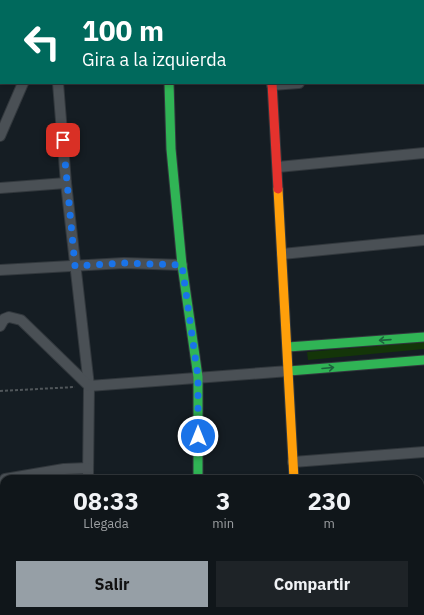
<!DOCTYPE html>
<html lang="es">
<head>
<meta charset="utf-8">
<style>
	:root { --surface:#10161a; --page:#1e2327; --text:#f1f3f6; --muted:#9c9fa2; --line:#303539; --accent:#969fa6 }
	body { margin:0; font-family:"IBM Plex Sans",sans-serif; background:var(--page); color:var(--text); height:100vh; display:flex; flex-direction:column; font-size:15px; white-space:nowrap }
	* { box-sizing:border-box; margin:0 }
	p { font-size:13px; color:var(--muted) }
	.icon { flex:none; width:22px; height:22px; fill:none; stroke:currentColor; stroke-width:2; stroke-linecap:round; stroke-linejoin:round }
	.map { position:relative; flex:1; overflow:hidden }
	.side { position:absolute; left:0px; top:475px; width:424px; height:140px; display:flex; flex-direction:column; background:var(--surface); border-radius:12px 12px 0 0; box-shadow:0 2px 6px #0003,0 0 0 1px var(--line) }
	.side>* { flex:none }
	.hud { position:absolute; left:0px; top:0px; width:424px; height:84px; box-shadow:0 2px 6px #0003,0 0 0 1px var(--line); background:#00695c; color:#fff; overflow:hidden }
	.pin { position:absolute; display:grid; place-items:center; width:34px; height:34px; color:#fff; margin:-17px; border-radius:8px; box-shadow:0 2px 6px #0006 }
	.me { position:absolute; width:44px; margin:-22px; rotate:0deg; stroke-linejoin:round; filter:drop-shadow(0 0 3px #0008) }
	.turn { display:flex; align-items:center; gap:14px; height:84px; padding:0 16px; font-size:18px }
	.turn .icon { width:52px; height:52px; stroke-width:2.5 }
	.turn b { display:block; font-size:28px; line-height:34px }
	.eta { display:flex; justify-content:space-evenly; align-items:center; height:68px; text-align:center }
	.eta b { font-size:24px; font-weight:700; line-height:28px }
	.action { display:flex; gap:8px; margin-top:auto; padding:8px 16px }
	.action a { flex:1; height:46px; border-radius:0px; background:var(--accent); color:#111; font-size:16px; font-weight:700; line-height:46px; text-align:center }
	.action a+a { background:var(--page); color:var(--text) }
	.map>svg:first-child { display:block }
	.green { fill:#143509 }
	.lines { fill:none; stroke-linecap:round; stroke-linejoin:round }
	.street-casing { stroke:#32383d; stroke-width:12 }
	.fast-casing { stroke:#32383d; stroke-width:11 }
	.slow-casing { stroke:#32383d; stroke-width:11 }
	.jam-casing { stroke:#32383d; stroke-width:11 }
	.path { stroke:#50565a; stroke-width:2; stroke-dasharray:3 2; stroke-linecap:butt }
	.street { stroke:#4a5055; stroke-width:10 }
	.fast { stroke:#30b455; stroke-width:9 }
	.slow { stroke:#ff9f0a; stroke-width:9 }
	.jam { stroke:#e5322d; stroke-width:9 }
	.oneway { stroke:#1e623d }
	.route { stroke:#1a73e8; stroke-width:7; stroke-dasharray:0 12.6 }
</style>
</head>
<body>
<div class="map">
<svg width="424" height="615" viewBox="0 0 424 615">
	<rect width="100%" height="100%" fill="#151d23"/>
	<path class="green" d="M424,342V349L308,360L307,352Z"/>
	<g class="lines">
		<defs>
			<g id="street">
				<path d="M223,0V1"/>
				<path d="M0,30H1"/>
				<path d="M423,73H424"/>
				<path d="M58,83L66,183L89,386L88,479"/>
				<path d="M272,85L299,83"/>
				<path d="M0,136L23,83"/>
				<path d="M278,167L424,153"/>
				<path d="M0,188L66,183"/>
				<path d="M282,254L424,240"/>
				<path d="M0,270L124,263L182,265"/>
				<path d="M0,326L4,319L9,317L21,320L89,386L289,371"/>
				<path d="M293,462L424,452"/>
				<path d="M5,479L64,469L88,468"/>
				<path d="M4,481L1,498L4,567"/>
				<path d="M420,537L424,536"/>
				<path d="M7,611V615"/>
				<path d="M97,611V615"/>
				<path d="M205,611L206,615"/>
			</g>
			<g id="fast">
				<path d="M270,1L271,0"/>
				<path d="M169,83L171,149L182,265L198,377V479"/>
				<path d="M288,347L424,337"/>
				<path d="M289,371L424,360"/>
				<path d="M307,611L308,615"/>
			</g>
			<path id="slow" d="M278,189L294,479"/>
			<path id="jam" d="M272,83L278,189"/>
		</defs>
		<use href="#street" class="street-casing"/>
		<use href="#fast" class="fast-casing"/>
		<use href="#slow" class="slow-casing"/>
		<use href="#jam" class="jam-casing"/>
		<path class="path" d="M0,391L75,387"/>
		<use href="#street" class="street"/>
		<use href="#fast" class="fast"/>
		<use href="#slow" class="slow"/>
		<use href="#jam" class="jam"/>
	</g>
	<defs><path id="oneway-shaft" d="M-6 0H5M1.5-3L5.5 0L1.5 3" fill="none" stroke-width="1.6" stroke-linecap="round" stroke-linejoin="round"/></defs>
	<g class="oneway">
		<use href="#oneway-shaft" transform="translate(385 340) rotate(176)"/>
		<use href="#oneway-shaft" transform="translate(328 368) rotate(-5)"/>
	</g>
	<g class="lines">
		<path class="route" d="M63,140L75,266L124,263L182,265L198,377V436"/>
	</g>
</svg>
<div class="pin" style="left:63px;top:140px;background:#d93025"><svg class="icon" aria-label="arrive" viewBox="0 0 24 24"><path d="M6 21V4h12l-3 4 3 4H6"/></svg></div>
<svg class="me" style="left:198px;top:436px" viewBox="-20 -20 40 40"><circle r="17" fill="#1a73e8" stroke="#fff" stroke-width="3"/><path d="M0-11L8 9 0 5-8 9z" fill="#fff"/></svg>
<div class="hud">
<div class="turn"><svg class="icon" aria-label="left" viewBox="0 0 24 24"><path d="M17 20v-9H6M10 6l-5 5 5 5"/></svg><div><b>100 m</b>Gira a la izquierda</div></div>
</div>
<section class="side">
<div class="eta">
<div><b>08:33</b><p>Llegada</p></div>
<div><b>3</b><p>min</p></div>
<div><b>230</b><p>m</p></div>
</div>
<div class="action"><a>Salir</a><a>Compartir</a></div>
</section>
</div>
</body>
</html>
